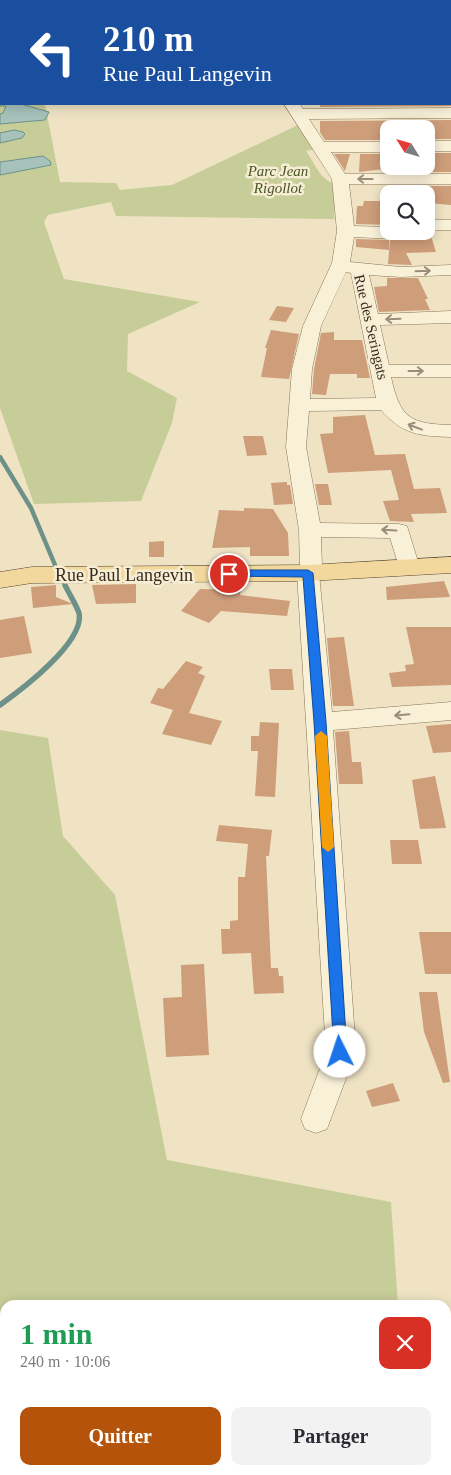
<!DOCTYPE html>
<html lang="fr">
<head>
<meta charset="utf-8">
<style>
	:root { --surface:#fff; --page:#f2f2f3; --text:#2b2b33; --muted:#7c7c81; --accent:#b45309 }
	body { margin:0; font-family:Georgia,serif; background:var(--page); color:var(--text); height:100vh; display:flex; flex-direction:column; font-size:19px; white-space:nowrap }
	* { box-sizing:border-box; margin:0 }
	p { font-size:16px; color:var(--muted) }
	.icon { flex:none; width:28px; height:28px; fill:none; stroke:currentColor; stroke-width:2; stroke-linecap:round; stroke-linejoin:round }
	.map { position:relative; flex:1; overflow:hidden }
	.drawer { position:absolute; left:0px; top:1300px; width:451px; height:175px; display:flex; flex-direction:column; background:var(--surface); border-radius:15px 15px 0 0; box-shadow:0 2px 12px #0003 }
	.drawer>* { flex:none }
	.hud { position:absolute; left:0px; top:0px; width:451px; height:105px; box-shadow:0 2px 12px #0003; background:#1a4fa0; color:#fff; overflow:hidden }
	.needle { width:32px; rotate:307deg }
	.buttons { position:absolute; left:380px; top:120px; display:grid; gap:10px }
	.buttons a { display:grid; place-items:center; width:55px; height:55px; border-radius:10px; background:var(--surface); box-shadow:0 2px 12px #0003; font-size:25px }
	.pin { position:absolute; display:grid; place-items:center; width:42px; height:42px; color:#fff; margin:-21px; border:2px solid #fff; border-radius:50%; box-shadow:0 1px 5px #0007 }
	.me { position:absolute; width:55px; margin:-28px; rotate:356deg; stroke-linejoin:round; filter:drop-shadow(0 0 4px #0008) }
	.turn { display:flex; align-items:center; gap:18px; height:105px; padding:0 20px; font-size:22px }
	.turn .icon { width:65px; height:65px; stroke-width:2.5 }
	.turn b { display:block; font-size:35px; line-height:42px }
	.round { display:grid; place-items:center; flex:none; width:52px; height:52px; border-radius:10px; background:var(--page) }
	.head { display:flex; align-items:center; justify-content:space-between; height:85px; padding:0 20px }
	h1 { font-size:30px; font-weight:700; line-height:38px; color:#1e9e55 }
	.primary-button { display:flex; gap:10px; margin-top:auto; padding:10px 20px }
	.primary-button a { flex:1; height:58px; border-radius:10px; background:var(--accent); color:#fff; font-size:20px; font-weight:700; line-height:58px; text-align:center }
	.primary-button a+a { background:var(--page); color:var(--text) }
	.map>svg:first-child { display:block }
	.green { fill:#c7cd98 }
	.water { fill:#a6c2ba; stroke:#6d9188 }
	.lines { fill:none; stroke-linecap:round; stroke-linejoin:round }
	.stream-far1 { stroke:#6d9188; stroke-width:4.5 }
	.stream { stroke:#6d9188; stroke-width:5.5 }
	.building { fill:#ce9d7a }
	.minor-casing { stroke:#8a745a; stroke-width:1 }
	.major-casing { stroke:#58422e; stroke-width:1 }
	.minor { fill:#f9f0d8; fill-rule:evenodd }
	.major { fill:#f2d89c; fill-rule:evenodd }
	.oneway { stroke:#9a8e7b }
	.route { fill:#1a73e8; stroke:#114b97 }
	.slow { fill:#f59e0b }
	.labels { text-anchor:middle; stroke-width:5; stroke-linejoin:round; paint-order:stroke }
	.far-park-label { font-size:15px; font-style:italic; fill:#495725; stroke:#f6edd4 }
	.far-street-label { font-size:15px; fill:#3a2c1e; stroke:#f6edd4 }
	.street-label { font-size:18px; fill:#3a2c1e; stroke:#f6edd4 }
</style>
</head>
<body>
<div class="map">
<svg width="451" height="1475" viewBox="0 0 451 1475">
	<rect width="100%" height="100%" fill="#efe3c4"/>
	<g class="green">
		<path d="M0,70L1,104H45L60,182L116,183L120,190L172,185L300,124L316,149L306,151C316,165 320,181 337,184L334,219L116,216L111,202L48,215L44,222L64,279L200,302L128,334L127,371L177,398L172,423L141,501L34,504L0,408Z"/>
		<path d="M0,730L48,738L63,836L115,895L167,1160L391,1202L398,1305H5V1470H410V1475H0Z"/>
	</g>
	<g class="water">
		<path d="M0,97L1,104H21L49,112L45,120L0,124V114L3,113L6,106H0Z"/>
		<path d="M14,130L23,132L25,134L22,138L0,143V133Z"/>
		<path d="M43,156L50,161L51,165L0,175V162Z"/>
	</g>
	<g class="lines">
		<path class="stream-far1" d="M0,457L31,508L55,565"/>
		<path class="stream" d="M0,705C21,690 85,642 79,613C76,604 69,594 65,585"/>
	</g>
	<g class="building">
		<path d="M320,104H451V106L320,107Z"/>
		<path d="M451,120V139H426V129H389V140H325L320,132V121Z"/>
		<path d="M426,153H451V172H384V169L359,172L360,154H389V166H428Z"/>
		<path d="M334,154H350L345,171Z"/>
		<path d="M386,186H451V205L428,203L431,187Z"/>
		<path d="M364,201H389V225L356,224L357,206H363Z"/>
		<path d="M431,236L436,252L406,253L412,265L388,264L390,240Z"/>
		<path d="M356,239L389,240V250L356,247Z"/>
		<path d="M387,278H418L428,299H425L430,310L379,312L374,287L387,286Z"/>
		<path d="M277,306L294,308L286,322L269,320Z"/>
		<path d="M271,330L299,334L289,379L261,377L267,348H265Z"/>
		<path d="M334,332V340H362L370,378H357V374H330L326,395L312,394L314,369L321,333Z"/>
		<path d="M365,415L375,455L405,454L414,489L440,488L447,513L411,514L414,522L390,521L383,501L399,500L391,470L328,473L320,434L333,433V417Z"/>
		<path d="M243,436H263L267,455L247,456Z"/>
		<path d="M287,482V485H290L293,504L274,505L271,483Z"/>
		<path d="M315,484H328L332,505H319Z"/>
		<path d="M244,508L273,509L288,533L289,556H250V547L212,548L219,510L244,511Z"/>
		<path d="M164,541V557H149V542Z"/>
		<path d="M444,581L450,597L387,600L386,587Z"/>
		<path d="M136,584V603L96,604L92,585Z"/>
		<path d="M56,585V597L73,604L33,608L31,587Z"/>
		<path d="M200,589L241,590L240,595L290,601L287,616L221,611L209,623L181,611Z"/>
		<path d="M24,616L32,653L0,658V620Z"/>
		<path d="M406,627H451V685L392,687L389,673L406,671L405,665L414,664Z"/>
		<path d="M344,637L354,706H333L327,638Z"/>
		<path d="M186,661L203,667L198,673L205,676L189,713L222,721L211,745L162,734L173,710L150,703L158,688L163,689Z"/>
		<path d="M269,669H292L294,690H271Z"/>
		<path d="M260,722L279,723L275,797L255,796L258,751H251V736H259Z"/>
		<path d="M451,724V752L433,753L426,726Z"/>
		<path d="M349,731L352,762H361L363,784H339L335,732Z"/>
		<path d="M435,776L446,828L420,829L412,780Z"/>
		<path d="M219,825L272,830L269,856H266L271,968H278L279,976H283L284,993L254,994L251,953L222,954L221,929H230V921L238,920V877H245L248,844L216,841Z"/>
		<path d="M390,840H418L422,864H392Z"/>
		<path d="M419,932H451V974H425Z"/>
		<path d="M204,964L209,1055L166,1057L163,998L182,997L181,965Z"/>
		<path d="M419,992H437L450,1082L443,1083L424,1032Z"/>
		<path d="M393,1083L400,1101L372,1107L366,1091Z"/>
	</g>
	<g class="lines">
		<defs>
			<g id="minor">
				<path d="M115,0H129L130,1H116Z"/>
				<path d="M262,0H276L277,1H263Z"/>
				<rect x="450" y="41" width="1" height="8"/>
				<rect x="450" y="81" width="1" height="10"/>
				<path d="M284,104H300L303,109L451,108V118L309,119L324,142H389V152H331L345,174H451V184H349L354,226L389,227V231H418C409,243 368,237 354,237L350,262L401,267L451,265V275L401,277L369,275L378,314L451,311V323L380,325L389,365H451V377H391C400,418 410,424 451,425V437C420,436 403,435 381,410L309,411L306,447L320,523L399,524L407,526L420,568L417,573L409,575L401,573L390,538L321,537L322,567L319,573L332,712L451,702V720L333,730L356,1052L327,1129L316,1133L305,1129L301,1119L326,1052L297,573L300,567L299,530L286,447L292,369L303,326L332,263L337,231L332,179ZM346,272L351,273L376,398L310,399L312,369L321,326Z"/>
				<rect x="426" y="141" width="25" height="10"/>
				<rect x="426" y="220" width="25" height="10"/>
			</g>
			<path id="major" d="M451,557V573L308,581L32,583L0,588V572L32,567L308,565Z"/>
		</defs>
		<use href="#minor" class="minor-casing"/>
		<use href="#major" class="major-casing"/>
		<use href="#minor" class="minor"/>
		<use href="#major" class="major"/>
	</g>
	<defs><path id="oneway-shaft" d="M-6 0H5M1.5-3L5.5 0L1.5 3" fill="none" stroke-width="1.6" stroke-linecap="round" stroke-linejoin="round" transform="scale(1.25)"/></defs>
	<g class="oneway">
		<use href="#oneway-shaft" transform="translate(365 179) rotate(-180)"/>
		<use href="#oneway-shaft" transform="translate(423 271) rotate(-2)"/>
		<use href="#oneway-shaft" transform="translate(393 319) rotate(178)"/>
		<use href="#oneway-shaft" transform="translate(416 371)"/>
		<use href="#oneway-shaft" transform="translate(415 427) rotate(-159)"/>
		<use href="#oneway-shaft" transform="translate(389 530) rotate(-177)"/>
		<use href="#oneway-shaft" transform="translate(402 715) rotate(175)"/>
	</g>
	<path class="route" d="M229,570H308L313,573L326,722L347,1052L345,1056H336L334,1052L314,722L303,577L225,576V571Z"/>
	<path class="slow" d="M321,731L327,736L334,847L328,852L322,847L315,736Z"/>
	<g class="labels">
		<g class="far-park-label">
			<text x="278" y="176">Parc Jean<tspan x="278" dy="17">Rigollot</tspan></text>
		</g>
		<g class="far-street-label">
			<text transform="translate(371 327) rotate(77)" y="5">Rue des Seringats</text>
		</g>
		<g class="street-label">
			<text x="124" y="581">Rue Paul Langevin</text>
		</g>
	</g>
</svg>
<div class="buttons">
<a><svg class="needle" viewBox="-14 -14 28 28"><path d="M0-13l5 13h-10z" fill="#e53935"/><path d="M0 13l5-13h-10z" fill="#7c7c81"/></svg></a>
<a><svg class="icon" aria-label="search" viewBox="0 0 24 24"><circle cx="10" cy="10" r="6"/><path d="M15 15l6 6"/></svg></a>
</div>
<div class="pin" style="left:229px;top:574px;background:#d93025"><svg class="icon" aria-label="arrive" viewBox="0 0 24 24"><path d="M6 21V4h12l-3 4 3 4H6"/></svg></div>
<svg class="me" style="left:340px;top:1052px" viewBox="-20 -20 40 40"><circle r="19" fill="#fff"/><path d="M0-13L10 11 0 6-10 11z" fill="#1a73e8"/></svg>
<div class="hud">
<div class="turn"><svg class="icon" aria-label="left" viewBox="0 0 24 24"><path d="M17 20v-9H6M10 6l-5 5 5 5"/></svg><div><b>210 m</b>Rue Paul Langevin</div></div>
</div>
<section class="drawer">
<div class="head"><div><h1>1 min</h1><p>240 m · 10:06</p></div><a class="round" style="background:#d93025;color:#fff"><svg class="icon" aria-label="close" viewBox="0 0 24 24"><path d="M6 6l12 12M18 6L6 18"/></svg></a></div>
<div class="primary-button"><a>Quitter</a><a>Partager</a></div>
</section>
</div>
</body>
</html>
